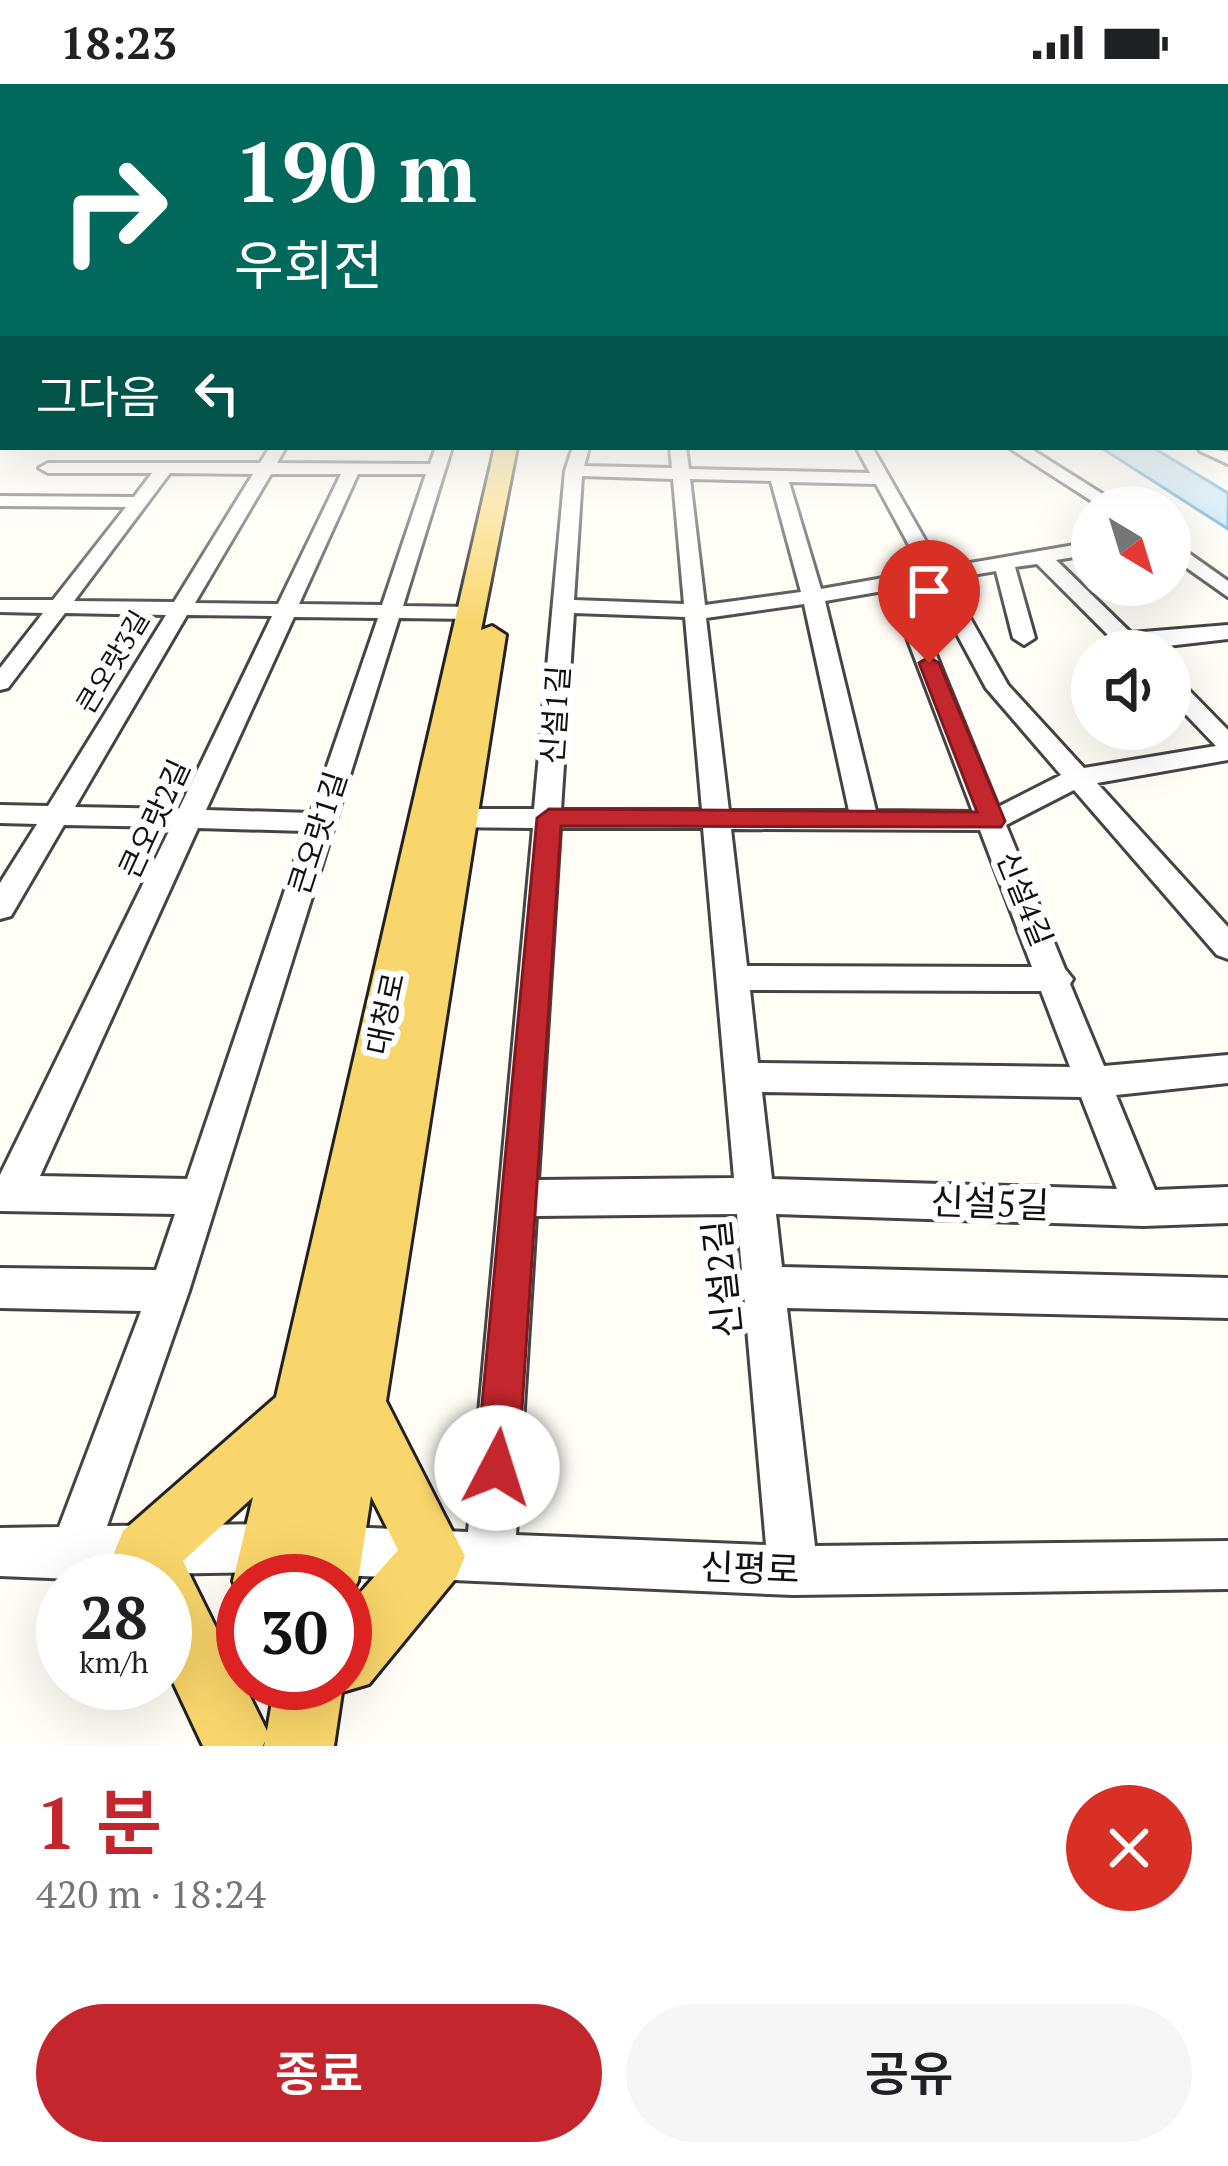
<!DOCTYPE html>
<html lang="ko">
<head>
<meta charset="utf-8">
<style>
	:root { --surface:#fff; --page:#f6f6f6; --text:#202124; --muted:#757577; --accent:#c4262e }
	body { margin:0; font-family:"PT Serif","Noto Sans KR",serif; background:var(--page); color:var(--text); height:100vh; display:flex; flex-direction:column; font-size:45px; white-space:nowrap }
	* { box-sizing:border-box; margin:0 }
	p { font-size:39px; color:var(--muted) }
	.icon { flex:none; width:66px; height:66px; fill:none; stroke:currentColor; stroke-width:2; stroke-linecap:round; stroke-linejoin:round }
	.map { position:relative; height:1662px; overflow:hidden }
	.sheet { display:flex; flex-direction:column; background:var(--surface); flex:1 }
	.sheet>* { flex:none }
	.top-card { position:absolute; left:0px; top:0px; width:1230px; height:366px; box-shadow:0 12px 48px #0002; background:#00695c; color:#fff; overflow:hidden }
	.needle { width:78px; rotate:142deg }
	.buttons { position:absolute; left:1071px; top:402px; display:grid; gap:24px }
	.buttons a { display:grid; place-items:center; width:120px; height:120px; border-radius:50%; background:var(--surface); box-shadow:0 12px 48px #0002; font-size:60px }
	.speed { position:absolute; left:36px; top:1470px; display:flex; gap:24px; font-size:60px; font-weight:700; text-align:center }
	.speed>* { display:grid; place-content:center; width:156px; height:156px; border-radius:50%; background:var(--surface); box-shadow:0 12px 48px #0002; line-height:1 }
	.speed small { font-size:30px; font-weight:400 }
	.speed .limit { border:18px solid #d22; background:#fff; color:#111 }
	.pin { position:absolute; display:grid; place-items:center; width:102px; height:102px; color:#fff; margin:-123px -51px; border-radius:50% 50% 50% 0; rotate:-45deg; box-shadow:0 0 12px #0007 }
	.pin .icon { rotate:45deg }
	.me { position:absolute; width:132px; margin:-66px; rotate:5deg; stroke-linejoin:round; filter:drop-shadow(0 0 9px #0008) }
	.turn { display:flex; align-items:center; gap:42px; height:252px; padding:0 36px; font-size:54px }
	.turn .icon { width:156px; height:156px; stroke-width:2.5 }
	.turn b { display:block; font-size:84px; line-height:102px }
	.then { display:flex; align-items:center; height:114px; padding:0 36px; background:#0003; gap:24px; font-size:45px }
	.round { display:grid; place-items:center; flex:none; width:126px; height:126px; border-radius:63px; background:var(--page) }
	.overview { display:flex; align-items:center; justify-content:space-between; height:204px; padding:0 36px }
	h1 { font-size:72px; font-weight:600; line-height:90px; color:var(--accent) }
	.primary-button { display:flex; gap:24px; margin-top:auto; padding:24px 36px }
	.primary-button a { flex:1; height:138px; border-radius:72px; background:var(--accent); color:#fff; font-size:48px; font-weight:600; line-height:138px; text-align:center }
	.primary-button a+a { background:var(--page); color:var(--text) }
	.status { display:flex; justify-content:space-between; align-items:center; height:84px; padding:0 60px; background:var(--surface); direction:ltr }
	.status svg { height:33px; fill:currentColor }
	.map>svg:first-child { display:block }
	.water { fill:#b9e0f7; stroke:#3f96cf; stroke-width:3 }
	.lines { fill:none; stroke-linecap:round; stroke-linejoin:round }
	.minor-casing { stroke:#444; stroke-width:6 }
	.major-casing { stroke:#222; stroke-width:6 }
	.minor { fill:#fff; fill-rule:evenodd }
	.major { fill:#f9d66b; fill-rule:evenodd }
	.route { fill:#c4262e; stroke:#7f191e; stroke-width:3 }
	.labels { text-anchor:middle; stroke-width:12; stroke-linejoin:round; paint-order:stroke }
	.far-street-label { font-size:27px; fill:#111; stroke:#fff }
	.street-label { font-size:30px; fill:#111; stroke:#fff }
	.near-street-label { font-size:36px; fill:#111; stroke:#fff }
</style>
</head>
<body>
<div class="status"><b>18:23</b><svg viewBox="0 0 49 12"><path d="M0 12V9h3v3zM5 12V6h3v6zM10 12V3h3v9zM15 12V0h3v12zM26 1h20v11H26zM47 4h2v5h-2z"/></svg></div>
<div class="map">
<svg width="1228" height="1662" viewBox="0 0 1228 1662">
	<rect width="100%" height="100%" fill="#fffdf5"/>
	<path class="water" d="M1100,363H1152L1228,409V445Z"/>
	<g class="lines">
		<defs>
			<g id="minor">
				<path d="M3,323V333L0,334V324Z"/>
				<path d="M270,363H286L277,379L430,380L436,363H452L403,522L471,523L482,529L471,535L399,534L189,1207L107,1442L272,1440L468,1448L533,744L439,743L425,734L439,725H534L565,387L573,363H589L584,382L672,384L670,363H686L689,385L870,389L856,363H872L941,484L1092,458V470L1056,476L1131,549L1228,541V555L1124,567L1037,480L1015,483L1035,554L1024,561L1013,554L996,487L948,495L1008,601L1084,684L1216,662L1170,614V593L1178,595L1228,646V676L1097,699L1228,843V875L1217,871L1074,706L1006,741L1065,885L1073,895L1070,900L1104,982L1228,971V999L1116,1011L1155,1106L1228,1103V1139L1143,1142L776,1130L782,1183L1228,1194V1234L787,1224L815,1462L1228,1457V1505L793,1511L272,1488L83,1491L73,1495L0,1492V1444L59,1443L141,1227L0,1224V1184L156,1186L175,1130L0,1127V1091L171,743L64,741L11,832L0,835V799L37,740L0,739V721L48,722L166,531L65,529L8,604L0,606V584L43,529L0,528V516H53L126,423L0,422V412L134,413L152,389H48L39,384L48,379H260ZM170,389L253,390L174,518L74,517ZM271,390H341L278,520L195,519ZM358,390H426L382,521L299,520ZM582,392L673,395L684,520L574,516ZM690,395L771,397L801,508L705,521ZM789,398L876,400L923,487L821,505ZM929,498L986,604L1061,691L998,723L908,502ZM889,506L973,728L876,727L825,517ZM804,520L849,727H729L706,534ZM574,529L685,533L702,726H561ZM187,531L272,532L179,725L75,723ZM294,533L378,534L311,729L206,726ZM198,744L305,747L187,1095L40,1092ZM560,744H703L734,1094L538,1096ZM731,745L980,746L1032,883L747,882ZM750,906L1041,907L1070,983L758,979ZM762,1008L1081,1013L1117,1105L772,1095ZM737,1130L766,1461L516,1451L536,1132Z"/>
				<path d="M1008,363H1028L1123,423H1101Z"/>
				<path d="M1198,363L1228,368V380L1200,367Z"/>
				<path d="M1170,456L1228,497V513L1170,472Z"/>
			</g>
			<g id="major">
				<rect x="0" y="330" width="3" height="12"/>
				<rect x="1227" y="343" width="1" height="12"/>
				<path d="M495,363H517L481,546L492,542L506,551L386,1317L465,1472L456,1494L369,1600L342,1608L334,1662H264L265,1657L263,1662H203L165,1581V1497H126L114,1469L123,1447L276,1313ZM371,1412L398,1466L345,1526V1599H275L267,1647L183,1477L253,1413L233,1497L242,1520L243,1497H345V1521L358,1497Z"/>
			</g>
		</defs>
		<use href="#minor" class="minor-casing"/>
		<use href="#major" class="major-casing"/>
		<use href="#minor" class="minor"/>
		<use href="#major" class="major"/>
	</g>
	<linearGradient id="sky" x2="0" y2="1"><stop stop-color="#95c6ee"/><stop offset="0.57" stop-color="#fffefa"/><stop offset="1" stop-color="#fffefa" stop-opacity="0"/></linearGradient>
	<rect width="1228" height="543" fill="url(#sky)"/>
	<path class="route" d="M929,573L939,579L1005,737L1001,743L561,742L518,1384L512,1398L497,1404L482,1398L476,1384L537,734L549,725L977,728L919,579Z"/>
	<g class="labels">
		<g class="far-street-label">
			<text transform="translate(113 578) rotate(-59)" y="9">큰오랏3길</text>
		</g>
		<g class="street-label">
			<text transform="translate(556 631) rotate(-86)" y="10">신설1길</text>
			<text transform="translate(155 735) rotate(-65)" y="10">큰오랏2길</text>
			<text transform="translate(318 749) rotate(-72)" y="10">큰오랏1길</text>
			<text transform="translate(1024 815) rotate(68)" y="10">신설4길</text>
			<text transform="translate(386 930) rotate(-78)" y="10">대청로</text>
		</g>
		<g class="near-street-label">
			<text transform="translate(990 1119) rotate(2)" y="13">신설5길</text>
			<text transform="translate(722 1195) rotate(-96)" y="13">신설2길</text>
			<text transform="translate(750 1484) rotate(2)" y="13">신평로</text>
		</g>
	</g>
</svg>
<div class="buttons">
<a><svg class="needle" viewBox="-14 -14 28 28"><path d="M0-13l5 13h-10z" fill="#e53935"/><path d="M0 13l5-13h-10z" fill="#757577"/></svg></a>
<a><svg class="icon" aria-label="sound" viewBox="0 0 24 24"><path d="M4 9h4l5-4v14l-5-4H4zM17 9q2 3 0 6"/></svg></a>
</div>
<div class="speed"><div>28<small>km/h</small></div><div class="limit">30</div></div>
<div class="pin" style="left:929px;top:579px;background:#d93025"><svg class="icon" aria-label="arrive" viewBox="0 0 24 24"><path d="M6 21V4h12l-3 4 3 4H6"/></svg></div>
<svg class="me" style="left:497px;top:1384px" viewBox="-20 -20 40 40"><circle r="19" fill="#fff"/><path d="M0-13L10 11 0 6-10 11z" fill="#c4262e"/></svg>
<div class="top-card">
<div class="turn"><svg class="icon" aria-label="right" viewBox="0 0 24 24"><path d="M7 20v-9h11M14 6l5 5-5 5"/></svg><div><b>190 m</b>우회전</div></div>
<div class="then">그다음<svg class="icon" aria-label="left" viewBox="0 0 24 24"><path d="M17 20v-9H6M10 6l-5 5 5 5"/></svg></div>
</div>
</div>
<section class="sheet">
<div class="overview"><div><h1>1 분</h1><p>420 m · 18:24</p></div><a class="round" style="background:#d93025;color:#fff"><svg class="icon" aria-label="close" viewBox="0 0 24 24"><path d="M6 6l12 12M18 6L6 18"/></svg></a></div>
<div class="primary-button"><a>종료</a><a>공유</a></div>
</section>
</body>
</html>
